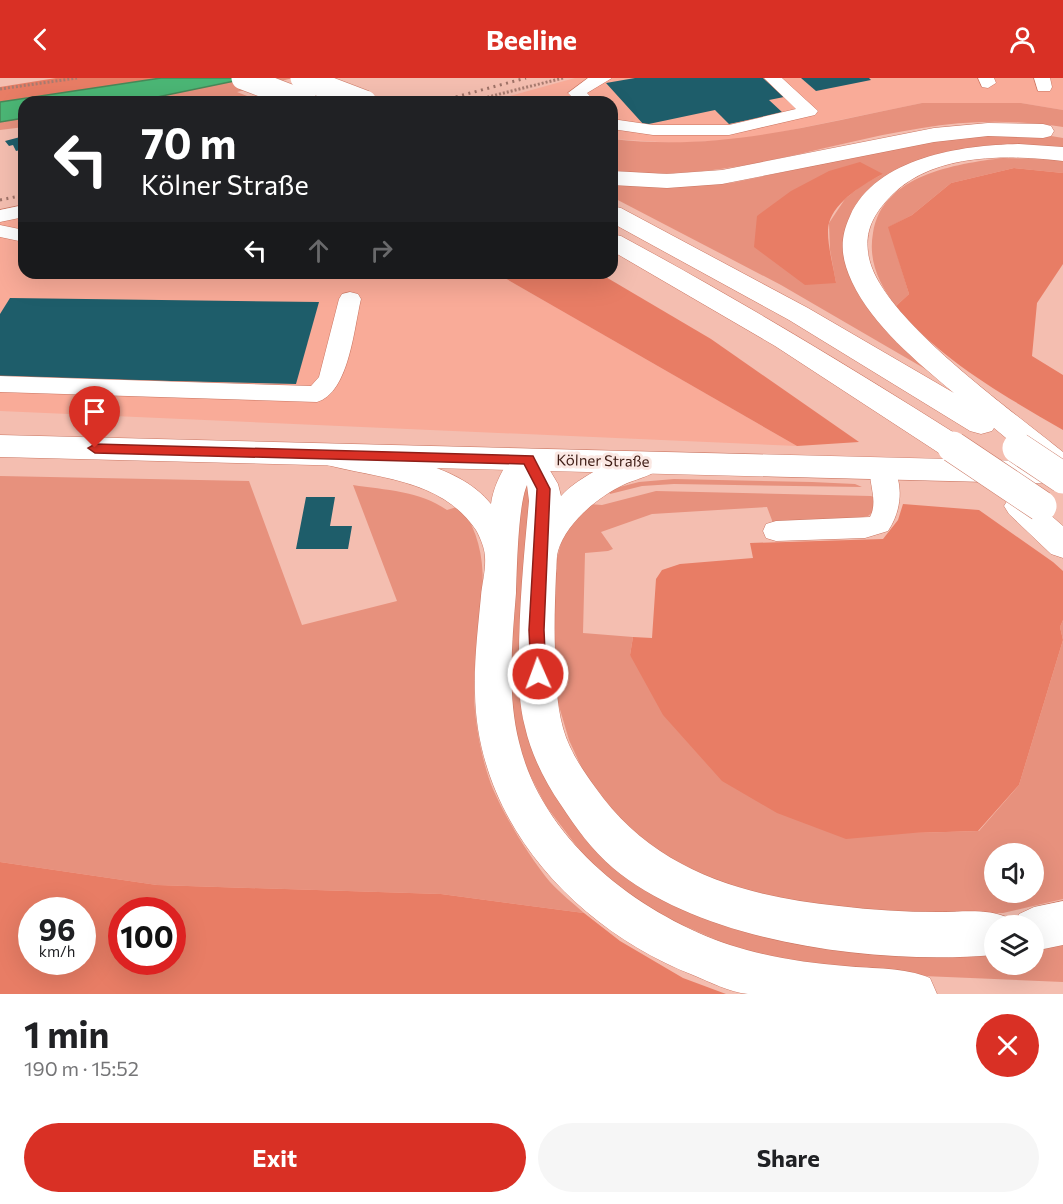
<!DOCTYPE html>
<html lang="en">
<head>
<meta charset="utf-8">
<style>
	:root { --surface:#fff; --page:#f6f6f6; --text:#202124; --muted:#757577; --accent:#d93025 }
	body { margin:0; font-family:Commissioner,sans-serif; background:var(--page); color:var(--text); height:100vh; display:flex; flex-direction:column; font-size:22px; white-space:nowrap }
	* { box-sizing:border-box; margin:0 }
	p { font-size:20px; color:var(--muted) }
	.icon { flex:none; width:33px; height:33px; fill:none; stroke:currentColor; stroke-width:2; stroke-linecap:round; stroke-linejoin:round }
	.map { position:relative; height:916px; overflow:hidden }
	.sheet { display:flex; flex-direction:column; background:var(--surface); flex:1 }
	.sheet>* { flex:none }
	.banner { position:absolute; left:18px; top:18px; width:600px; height:183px; border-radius:18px; box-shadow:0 6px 24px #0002; background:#202124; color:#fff; overflow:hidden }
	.tools { position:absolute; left:984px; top:765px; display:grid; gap:12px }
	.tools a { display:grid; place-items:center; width:60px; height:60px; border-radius:50%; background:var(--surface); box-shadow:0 6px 24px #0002; font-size:30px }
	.speed { position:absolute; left:18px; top:819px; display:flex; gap:12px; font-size:30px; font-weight:700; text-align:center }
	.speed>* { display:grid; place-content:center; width:78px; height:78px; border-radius:50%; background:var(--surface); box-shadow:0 6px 24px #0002; line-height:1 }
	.speed small { font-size:15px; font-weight:400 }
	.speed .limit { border:9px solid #d22; background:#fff; color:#111 }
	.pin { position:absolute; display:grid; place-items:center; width:51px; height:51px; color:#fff; margin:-62px -26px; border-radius:50% 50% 50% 0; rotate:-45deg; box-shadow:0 0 6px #0007 }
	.pin .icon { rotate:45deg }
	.me { position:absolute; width:66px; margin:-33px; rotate:358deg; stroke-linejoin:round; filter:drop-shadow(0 0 4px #0008) }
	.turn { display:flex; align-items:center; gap:21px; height:126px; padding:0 24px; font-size:27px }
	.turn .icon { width:78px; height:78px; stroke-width:2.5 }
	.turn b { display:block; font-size:42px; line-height:51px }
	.lanes { display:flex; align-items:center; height:57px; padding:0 24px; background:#0003; justify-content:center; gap:30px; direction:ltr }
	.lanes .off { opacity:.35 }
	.round { display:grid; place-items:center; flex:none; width:63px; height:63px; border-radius:32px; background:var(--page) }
	.headline { display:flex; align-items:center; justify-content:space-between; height:102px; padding:0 24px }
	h1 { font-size:36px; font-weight:700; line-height:45px }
	.action { display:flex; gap:12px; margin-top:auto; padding:12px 24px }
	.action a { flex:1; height:69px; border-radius:36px; background:var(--accent); color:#fff; font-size:24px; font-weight:700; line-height:69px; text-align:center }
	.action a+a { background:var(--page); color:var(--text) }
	header { display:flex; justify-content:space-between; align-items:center; height:78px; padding:0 24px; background:var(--accent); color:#fff; font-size:27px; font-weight:700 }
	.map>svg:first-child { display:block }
	.built { fill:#f9ab98 }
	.green { fill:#e7917d; fill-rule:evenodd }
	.forest { fill:#e87d65; fill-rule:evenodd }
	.water { fill:#4bb675; stroke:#478858; stroke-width:1.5 }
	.building { fill:#1e5d6a }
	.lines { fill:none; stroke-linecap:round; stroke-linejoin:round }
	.minor-casing { stroke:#ca7662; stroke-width:1 }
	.major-casing { stroke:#ca7662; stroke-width:1 }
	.highway-casing { stroke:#ca7662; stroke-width:1 }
	.path { stroke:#a97c70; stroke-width:3; stroke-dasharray:2 2; stroke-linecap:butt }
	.minor { fill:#fff; fill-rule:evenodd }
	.major { fill:#fff; fill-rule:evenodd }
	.highway { fill:#fff; fill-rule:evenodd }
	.rail { stroke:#9e7267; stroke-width:3; stroke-dasharray:2 4.5; stroke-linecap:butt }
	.highway-bridge-far1-casing { stroke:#ca7662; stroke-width:24; stroke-linecap:butt }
	.highway-bridge-casing { stroke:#ca7662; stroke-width:32; stroke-linecap:butt }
	.highway-bridge-far1 { stroke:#fff; stroke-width:23 }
	.highway-bridge { stroke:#fff; stroke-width:31 }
	.route { fill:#d93025; stroke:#8d1f18; stroke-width:1.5 }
	.labels { text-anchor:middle; stroke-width:6; stroke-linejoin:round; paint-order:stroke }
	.street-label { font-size:15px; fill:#3d1c14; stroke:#fbe8e3 }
</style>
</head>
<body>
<header><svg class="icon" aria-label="back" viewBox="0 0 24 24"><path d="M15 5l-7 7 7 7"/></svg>Beeline<svg class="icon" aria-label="person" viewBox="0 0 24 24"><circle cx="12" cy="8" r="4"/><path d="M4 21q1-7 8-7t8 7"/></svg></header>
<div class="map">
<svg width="1063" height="916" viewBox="0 0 1063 916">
	<rect width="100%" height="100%" fill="#f4beb0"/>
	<g class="built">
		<path d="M575,0H1063V32L1021,25H922L747,61L677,65L612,61V24L495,22Z"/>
		<path d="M24,137V195H496L797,368L0,333V141Z"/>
	</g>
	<g class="green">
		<path d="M110,0H293L237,14L262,24H24V49L0,52V17Z"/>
		<path d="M922,25H1021L1063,32V49C1016,42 969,42 922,50C817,66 721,107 612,92V61C721,74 816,46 922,25Z"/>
		<path d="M957,58H1051L1063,60V71L941,77L847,152L934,296L781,207L612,119V104L683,108L731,105ZM883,96L863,106L845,121L829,145L830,172L836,205L792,113Z"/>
		<path d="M1003,80L1063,82V95L1014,90L951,105L912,137L889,149L909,216L896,228C879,206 868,183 873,155C882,97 955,86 1003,80Z"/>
		<path d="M0,398L249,403L302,547L397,523L353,407C385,412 420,413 447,432L460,428C502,485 473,548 474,613C474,642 482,685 493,711C506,741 530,780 550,804C560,815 573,825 584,835L441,816L157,807L0,784Z"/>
		<path d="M674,401L812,404L855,406L862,409L674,406L642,408L610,416L608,412L639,404Z"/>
		<path d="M526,409L530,410L522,618L623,792L951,870H994V886H1034V866L1063,862V904L876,896L754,878L664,839L625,815L591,787L546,728L529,695L516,660L510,611L518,429Z"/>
		<path d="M656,413L871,418L876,420L873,434L868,438L858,440L773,445L767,429L652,436L601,454L613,471L608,473L585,475L583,555L633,559L630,577L913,755L979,753L1019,707L1063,562L1060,549L1063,542V821L1003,835L921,836L784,823L743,813L667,781L636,757L606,726L585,697L569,662L556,618L551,553L556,485L563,457L589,426L602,427ZM994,776H1034V814H994Z"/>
	</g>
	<g class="forest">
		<path d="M56,0H161L0,24V9Z"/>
		<path d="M860,84L883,96C865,105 835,123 829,145C825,160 834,190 836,205L805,207L754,169L757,138L791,113L829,93Z"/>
		<path d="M1014,90L1063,95V186L1037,225L1032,278L1063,297V352C1003,317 940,282 896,228L909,216L888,149L912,137L951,105Z"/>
		<path d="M496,195H599L711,261L859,364L797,368Z"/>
		<path d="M903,426L979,432L1053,484L1063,493V542L1060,549L1063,562L1019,707L978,753L913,755L846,761L777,735L722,703L663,637L630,577L633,559L652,560L656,501L662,492L680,486L753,480L750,465L883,461L898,442Z"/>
		<path d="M0,784L157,807L441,816L584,835L620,863L683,900L726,916H0ZM32,832H82V884H32ZM172,832V884H122V832Z"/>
	</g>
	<path class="water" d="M161,0H249L133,24H24V40L0,44V24Z"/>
	<g class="building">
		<path d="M635,0H763L784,19L769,22L783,35L729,46L715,32L644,47L606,5Z"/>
		<path d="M801,0H869L871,2L816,13Z"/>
		<path d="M24,58V71L16,73L13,67L9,68L5,63Z"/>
		<path d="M10,220L319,224L296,306L0,299V236Z"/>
		<path d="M306,419H335L330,448H352L348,471H296Z"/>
	</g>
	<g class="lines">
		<defs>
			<g id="minor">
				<path d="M588,0H612L587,15L596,24H577L568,15Z"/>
				<path d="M764,0H782L818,33L815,37L729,57H653L612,51V41L653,47H729L796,31Z"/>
				<path d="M978,0H994L996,5L988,10L982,9Z"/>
				<path d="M1034,0H1050L1052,9L1050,13H1038Z"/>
				<path d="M24,127V139L0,144V132Z"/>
				<path d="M0,147L24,152V164L0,159Z"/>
				<path d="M350,214L358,216L361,221C354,250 349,315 317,324L0,314V298L311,308L319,299L339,221L342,216Z"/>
				<path d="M882,381L891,384C904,406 902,432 888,453L865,460L776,463L766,460L763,453L766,446L776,443L870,439C880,420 864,399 873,384Z"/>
			</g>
			<path id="major" d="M0,357L1063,384V406L0,379Z"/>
			<g id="highway">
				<path d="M988,45L1043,46L1051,48L1054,53L1051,58L1043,60L988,58L934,64L722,106L667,110L612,107V93L667,96L722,92L934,50Z"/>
				<path d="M1019,66L1063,69V83C1009,77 936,74 893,116C875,134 863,152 869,180C882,241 1013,333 1063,374V391L1054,394L1043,391L994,350L992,353L981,356L970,353L789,242L612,145V128L621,130L808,230L954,315C917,284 873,248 852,204C841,180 839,162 850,138C876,79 963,67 1019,66Z"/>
				<path d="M612,156L621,158C738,221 852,290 964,361L968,369L964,377L953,380L942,377L775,268L612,173Z"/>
				<path d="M331,366C381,376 457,383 491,426C493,409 504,386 516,375C523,370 532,372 539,374L558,406L561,418C578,398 635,369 661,376L665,384C657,398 637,400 623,407C598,419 566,445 558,473C556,480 557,489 556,496C555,522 554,547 555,573C556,599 556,625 563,650C569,672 582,691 595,709C653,792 742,818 839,828C872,832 905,834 938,834C963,834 987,830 1009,840L1013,848H994V877C879,887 704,866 613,790C592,772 576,750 561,727C545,704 531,676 525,649C519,627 519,604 519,581C519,528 524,476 529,423L527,407C518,427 517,490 516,515C512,564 507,616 519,664C542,762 638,836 730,867C767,879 806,885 845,888C874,891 904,889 930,900L937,916C895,916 853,916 811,916C790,916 768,916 748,916C729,914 710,904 693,897C576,851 477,745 475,615C474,582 478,550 481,518C482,506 486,492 485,479C485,471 480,459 476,452C440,399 375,401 320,385L316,377L320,369Z"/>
				<path d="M1020,416L1031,420L1063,448V480L1051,476L1009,436L1004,428L1009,420Z"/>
				<path d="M1063,823V867L1034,873V848H1014L1019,836L1034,829Z"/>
			</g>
		</defs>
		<use href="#minor" class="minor-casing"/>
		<use href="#major" class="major-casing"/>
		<use href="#highway" class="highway-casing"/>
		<g class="path">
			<path d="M0,11L77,0"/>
			<path d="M468,24L563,0"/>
		</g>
		<use href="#minor" class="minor"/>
		<use href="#major" class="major"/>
		<use href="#highway" class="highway"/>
		<g class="rail">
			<path d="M437,24L526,0"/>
			<path d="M0,122L24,117"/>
		</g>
		<defs>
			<g id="highway-bridge-far1">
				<path d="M243,0L306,24"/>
				<path d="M302,0L365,24"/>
			</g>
			<g id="highway-bridge">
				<path d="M953,369L1041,428"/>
				<path d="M1018,370L1063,400"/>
			</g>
		</defs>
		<use href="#highway-bridge-far1" class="highway-bridge-far1-casing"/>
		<use href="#highway-bridge" class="highway-bridge-casing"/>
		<use href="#highway-bridge-far1" class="highway-bridge-far1"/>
		<use href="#highway-bridge" class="highway-bridge"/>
	</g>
	<path class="route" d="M95,366L533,378L550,411L544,552L546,596L544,601L538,603L533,601L531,596L529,552L537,411L524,386L95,375L88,370Z"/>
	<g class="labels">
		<g class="street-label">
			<text transform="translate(603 383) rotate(1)" y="5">Kölner Straße</text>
		</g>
	</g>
</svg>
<div class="tools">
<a><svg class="icon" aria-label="sound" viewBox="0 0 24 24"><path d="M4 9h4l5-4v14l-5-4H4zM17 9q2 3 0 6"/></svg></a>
<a><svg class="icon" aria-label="layers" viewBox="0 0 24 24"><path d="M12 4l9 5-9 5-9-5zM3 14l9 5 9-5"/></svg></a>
</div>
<div class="speed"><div>96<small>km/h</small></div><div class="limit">100</div></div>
<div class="pin" style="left:95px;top:370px;background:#d93025"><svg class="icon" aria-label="arrive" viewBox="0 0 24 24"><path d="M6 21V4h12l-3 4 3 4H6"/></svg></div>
<svg class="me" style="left:538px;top:596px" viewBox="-20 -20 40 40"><circle r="17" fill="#d93025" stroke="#fff" stroke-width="3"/><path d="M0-11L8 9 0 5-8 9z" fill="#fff"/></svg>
<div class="banner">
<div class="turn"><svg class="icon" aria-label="left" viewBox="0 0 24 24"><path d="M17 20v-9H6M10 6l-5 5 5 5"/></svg><div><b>70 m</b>Kölner Straße</div></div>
<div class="lanes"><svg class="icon" aria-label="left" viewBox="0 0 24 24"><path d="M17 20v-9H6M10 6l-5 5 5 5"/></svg><svg class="icon off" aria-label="ahead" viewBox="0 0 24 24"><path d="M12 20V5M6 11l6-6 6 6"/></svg><svg class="icon off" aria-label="right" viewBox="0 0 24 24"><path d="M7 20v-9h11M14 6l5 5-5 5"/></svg></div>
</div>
</div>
<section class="sheet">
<div class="headline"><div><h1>1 min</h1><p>190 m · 15:52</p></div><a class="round" style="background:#d93025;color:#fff"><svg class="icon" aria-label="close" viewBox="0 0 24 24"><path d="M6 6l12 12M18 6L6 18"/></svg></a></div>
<div class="action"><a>Exit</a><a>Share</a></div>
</section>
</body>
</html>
